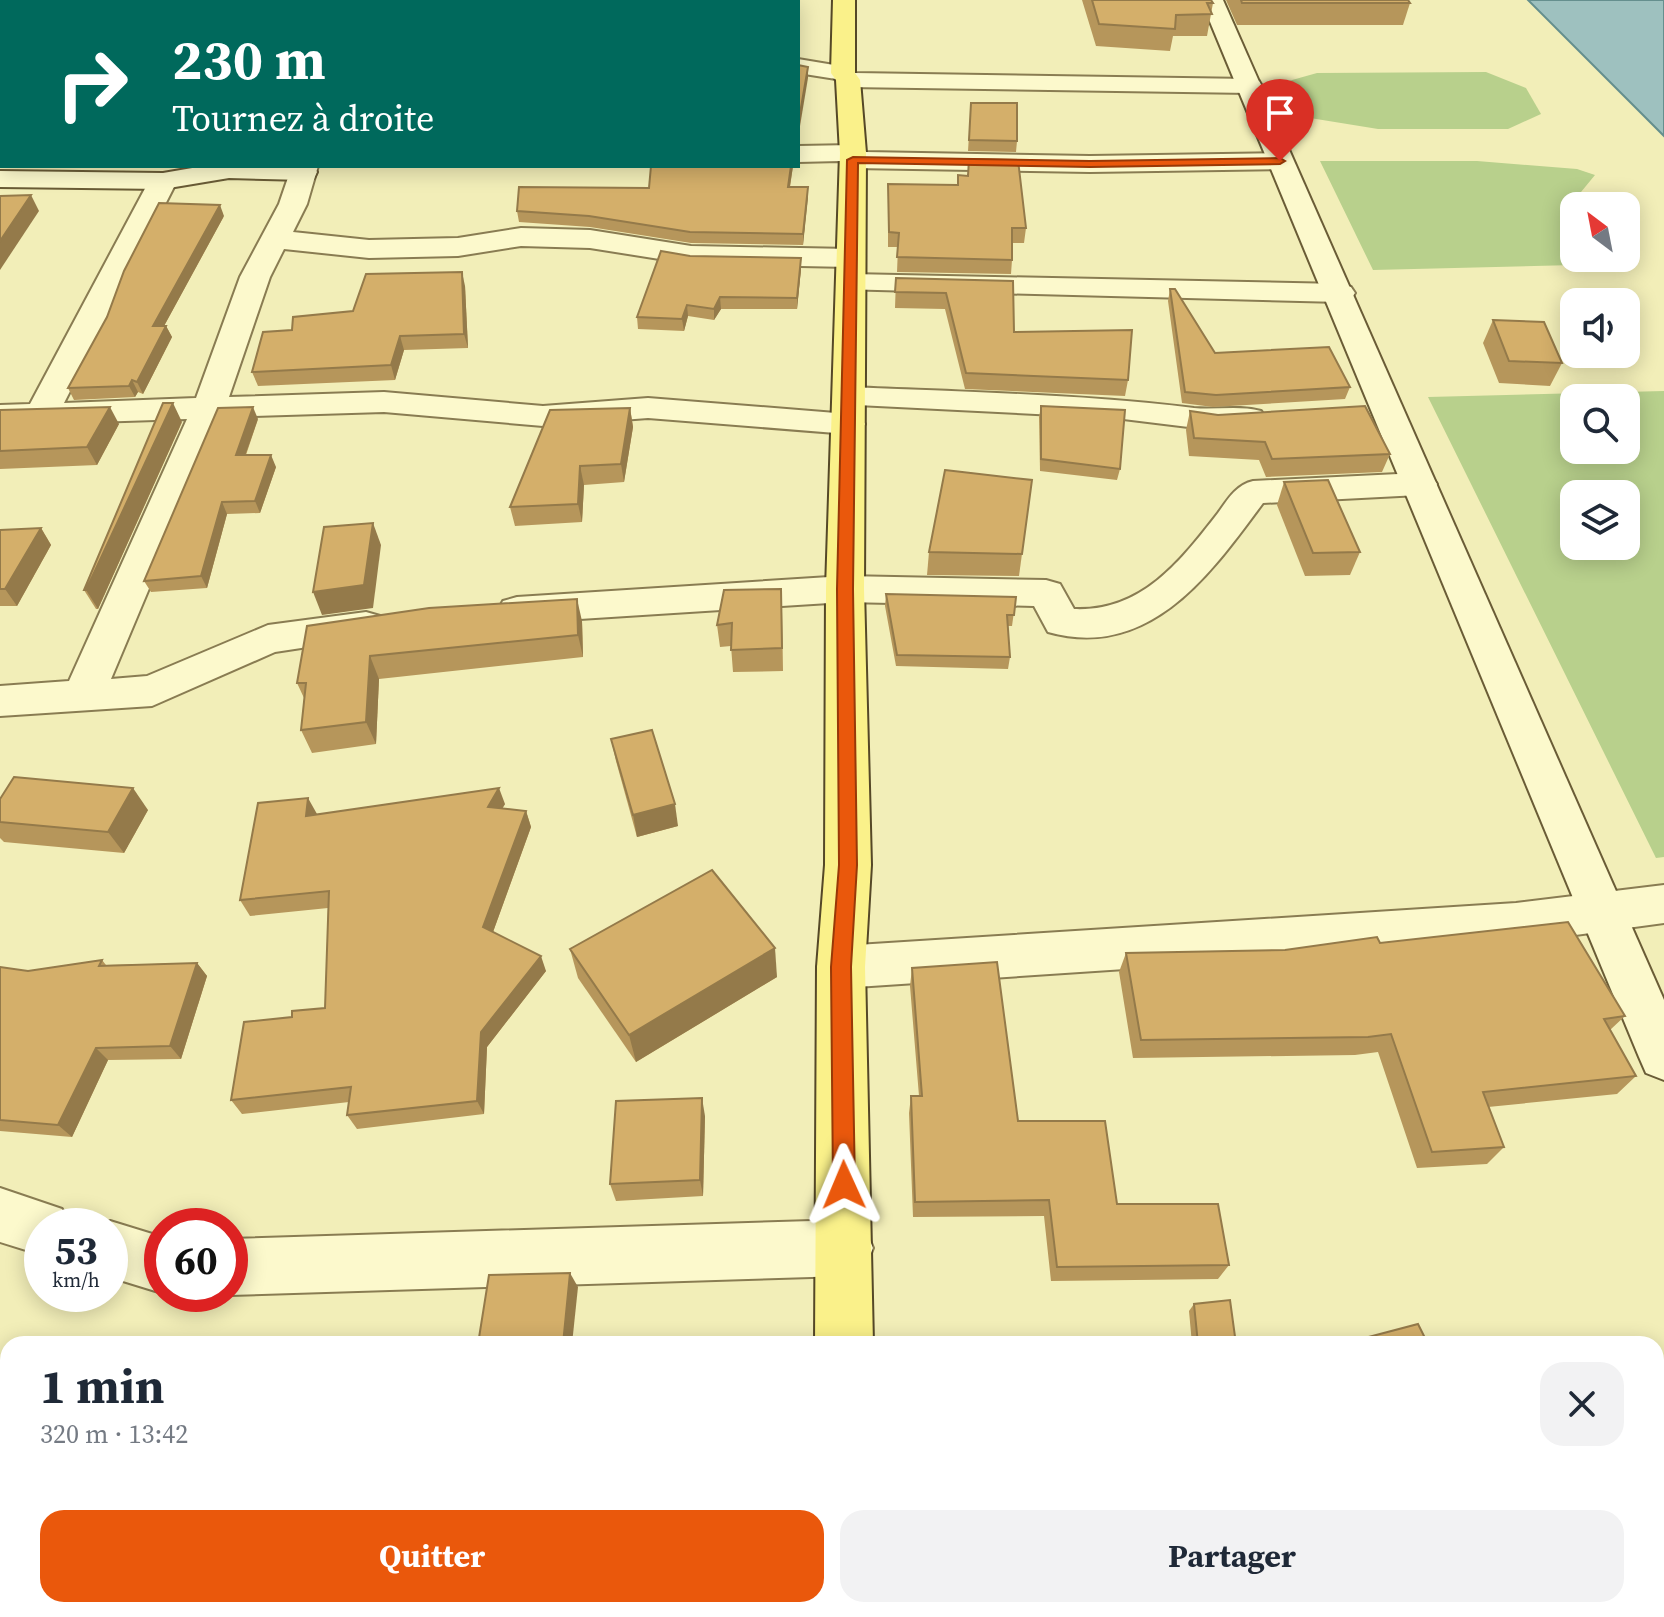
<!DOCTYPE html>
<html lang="fr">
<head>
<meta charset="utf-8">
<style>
	:root { --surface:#fff; --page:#f2f2f3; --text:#1f2937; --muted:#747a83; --accent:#ea580c }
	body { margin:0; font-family:"Source Serif 4",serif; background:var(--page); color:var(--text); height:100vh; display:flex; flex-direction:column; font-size:30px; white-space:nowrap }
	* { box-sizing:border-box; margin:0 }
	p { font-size:26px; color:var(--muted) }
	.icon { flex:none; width:44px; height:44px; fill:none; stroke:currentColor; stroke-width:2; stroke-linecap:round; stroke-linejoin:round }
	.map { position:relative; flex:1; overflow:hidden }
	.drawer { position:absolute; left:0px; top:1336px; width:1664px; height:282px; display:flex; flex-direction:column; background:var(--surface); border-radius:24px 24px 0 0; box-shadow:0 4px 20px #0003 }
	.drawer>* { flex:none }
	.banner { position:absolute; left:0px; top:0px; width:800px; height:168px; box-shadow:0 4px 20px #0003; background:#00695c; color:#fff; overflow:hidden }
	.needle { width:52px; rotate:328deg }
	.controls { position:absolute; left:1560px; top:192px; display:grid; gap:16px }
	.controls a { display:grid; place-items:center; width:80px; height:80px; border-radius:16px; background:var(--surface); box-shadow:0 4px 20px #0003; font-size:40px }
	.speed { position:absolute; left:24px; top:1208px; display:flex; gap:16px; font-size:40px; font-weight:700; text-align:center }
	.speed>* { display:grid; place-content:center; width:104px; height:104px; border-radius:50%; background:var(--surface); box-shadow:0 4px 20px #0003; line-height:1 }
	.speed small { font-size:20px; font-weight:400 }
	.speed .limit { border:12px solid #d22; background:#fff; color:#111 }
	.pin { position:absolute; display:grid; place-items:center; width:68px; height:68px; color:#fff; margin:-82px -34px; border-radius:50% 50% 50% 0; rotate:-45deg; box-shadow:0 0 8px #0007 }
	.pin .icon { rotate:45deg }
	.me { position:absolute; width:88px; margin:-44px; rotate:359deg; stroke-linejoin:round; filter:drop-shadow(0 0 6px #0008) }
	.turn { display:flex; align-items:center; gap:28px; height:168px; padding:0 40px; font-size:36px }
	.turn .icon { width:104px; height:104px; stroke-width:2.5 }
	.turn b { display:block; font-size:56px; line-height:68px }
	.round { display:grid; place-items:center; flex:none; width:84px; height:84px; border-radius:24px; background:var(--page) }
	.headline { display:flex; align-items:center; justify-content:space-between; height:136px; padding:0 40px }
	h1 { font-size:48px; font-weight:700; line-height:60px }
	.cta { display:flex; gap:16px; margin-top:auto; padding:16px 40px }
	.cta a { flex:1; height:92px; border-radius:24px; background:var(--accent); color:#fff; font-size:32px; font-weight:700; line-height:92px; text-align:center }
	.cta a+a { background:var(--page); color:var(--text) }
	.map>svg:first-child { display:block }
	.green { fill:#b8d08c; fill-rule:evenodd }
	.water { fill:#9ec1bf; stroke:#658f8e; stroke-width:2 }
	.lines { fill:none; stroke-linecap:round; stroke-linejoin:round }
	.street-casing { stroke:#897c52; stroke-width:4 }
	.secondary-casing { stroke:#6a5c36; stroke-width:4 }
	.primary-casing { stroke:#554827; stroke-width:4 }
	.street { fill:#fcf9cc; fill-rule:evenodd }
	.secondary { fill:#fcf9cc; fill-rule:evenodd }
	.primary { fill:#faf18a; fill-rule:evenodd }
	.wall { fill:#b6965b }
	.shaded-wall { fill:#947a4a }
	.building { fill:#d4af6a; stroke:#947a4a; stroke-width:2 }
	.route { fill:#ea580c; stroke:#983908; stroke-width:2 }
</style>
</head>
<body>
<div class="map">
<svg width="1664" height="1617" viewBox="0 0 1664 1617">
	<rect width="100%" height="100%" fill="#f2eeb8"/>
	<g class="green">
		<path d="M1486,72L1526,88L1541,114L1508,129H1378L1304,117L1285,82L1317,73Z"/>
		<path d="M1320,161H1477L1577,169L1595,175L1581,192L1600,206H1574V258H1607L1574,265L1373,270Z"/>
		<path d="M1664,391V857L1656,858L1428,397ZM1574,398H1626V450H1574ZM1574,494H1626V546H1574Z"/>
	</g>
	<path class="water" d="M1528,0H1664V136Z"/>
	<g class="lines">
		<defs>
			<g id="street">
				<rect x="360" y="0" width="22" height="2"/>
				<rect x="0" y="47" width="2" height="14"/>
				<path d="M798,59L852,68L855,73L1250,79L1259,81L1262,86L1259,91L1250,93L848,87L839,85L836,79L798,73Z"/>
				<path d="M853,145L862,147L866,152L1090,156L1280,153L1289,155L1293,161L1289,167L1280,169L1090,172L853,168L844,166L840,161L798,162V146Z"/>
				<path d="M292,166H318L307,204L293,232L369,240L458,238L521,228L590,230L691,246L850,249L860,252L865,258L860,264L850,267L691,264L590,248L521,246L458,256L369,258L284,249L270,277L229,397L384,392L543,406L648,398L848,414L860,417L865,424L860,431L848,434L648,418L543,426L384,412L221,417L111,679L147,676L268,625L366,612L380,616L386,626L380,636L275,652L152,706L0,716V686L69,681L187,419L0,425V405L30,404L149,181L153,175H173L177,181L64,403L196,398L240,277L279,204Z"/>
				<path d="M851,274L1340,284L1351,287L1355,293L1351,299L1340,302L840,289L836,283L840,277Z"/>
				<path d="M849,387C964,392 1079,394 1194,408C1216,410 1239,405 1261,411L1266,418L1261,425L1213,430L1115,418L837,404L833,397L837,390Z"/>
				<path d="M1419,473L1431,476L1437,484L1431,492L1419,495L1263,503C1211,573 1150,661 1048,632L1034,606L845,602L517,623L503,619L498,610L503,601L517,597L845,576L1046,580L1060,584L1074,609C1141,612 1180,562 1218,513C1228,499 1236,485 1253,481Z"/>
				<path d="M1664,885V923L1516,943L841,988L824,982L817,967L824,952L841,946L1516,903Z"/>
				<path d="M0,1188L62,1209L69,1226H42V1255L0,1242Z"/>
				<path d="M845,1220L865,1228L873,1248L865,1268L845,1276L230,1295L227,1294H230V1239Z"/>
				<path d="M110,1221L162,1237V1293L110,1277V1226H98Z"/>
				<path d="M1664,1408V1468L1656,1469V1409Z"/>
			</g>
			<g id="secondary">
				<path d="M1201,0H1223L1664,1000V1080L1646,1073L1639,1057Z"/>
				<path d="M204,166H312L317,172L314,178L304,180L229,178L163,189L0,187V171L163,173Z"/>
			</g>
			<g id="primary">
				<path d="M833,0H855V73L860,80L866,153L864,589L871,865L865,967L873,1344H815L817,967L825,865L826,589L840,153L836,80L831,73Z"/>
				<path d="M807,1610H873L872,1617H806Z"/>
			</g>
		</defs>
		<use href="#street" class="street-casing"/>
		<use href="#secondary" class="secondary-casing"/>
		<use href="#primary" class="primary-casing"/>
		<use href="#street" class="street"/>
		<use href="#secondary" class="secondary"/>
		<use href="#primary" class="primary"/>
	</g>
	<g class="wall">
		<path d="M393,0H567L568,2H393Z"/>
		<path d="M1082,0H1211L1213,3L1207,36H1173L1170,51L1096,46Z"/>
		<path d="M1226,0H1408L1410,3L1403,25H1237Z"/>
		<path d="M971,103L1017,141L1016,152L968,151Z"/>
		<path d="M651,166H793L790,187H808L803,245L691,243L590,227L519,222L517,211L649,188Z"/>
		<path d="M958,175L1026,228L1024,243H1012V260L1011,274L897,272L898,247H888V184L957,185Z"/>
		<path d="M224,216L164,326H166L172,337L143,394L138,392L135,397L74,400L68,388Z"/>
		<path d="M690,256L801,269L797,309H721L714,320L688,316L684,331L638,329L637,317Z"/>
		<path d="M896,278L1013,281L1014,332L1128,380L1125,396L965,389L945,309L895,308Z"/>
		<path d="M465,286L468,348L404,350L395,380L258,386L252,372L292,330L353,311Z"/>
		<path d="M1170,289L1215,353L1350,387L1345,399L1213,407L1182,403L1168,301Z"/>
		<path d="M1493,320L1562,363L1550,386L1499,383L1483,343Z"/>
		<path d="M1041,406L1120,469L1117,480L1040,471L1039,417Z"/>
		<path d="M630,408L633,427L624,482L584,485L582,522L515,526L510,507Z"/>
		<path d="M0,410L119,424L97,465L0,469Z"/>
		<path d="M1190,411L1390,454L1382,472L1266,477L1259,460L1189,456L1186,430Z"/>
		<path d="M258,419L246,455L276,467L260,513L227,514L207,588L151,592L144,581Z"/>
		<path d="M182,422L98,609H96L84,590Z"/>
		<path d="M1032,480L1019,576L927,575L929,552Z"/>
		<path d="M1284,482L1360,552L1350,575L1305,576L1277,505Z"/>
		<path d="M41,528L51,545L17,606H0V530Z"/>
		<path d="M886,594L1016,597L1012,626H1008L1010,657L1008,669L896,666L885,606Z"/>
		<path d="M782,611L783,671L733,672L731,646L720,647L717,625Z"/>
		<path d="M582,621L583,657L379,679L376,744L312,753L301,730L304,698L297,683L307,626Z"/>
		<path d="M611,739L678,826L637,837L616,761Z"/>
		<path d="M0,799L148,810L124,853L4,842L0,838Z"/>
		<path d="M505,804L502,808L526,811L531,827L493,932L546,971L487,1047L484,1114L357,1129L347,1115L349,1102L242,1114L231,1100L292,1017L325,1008L328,908L250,916L240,900L317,814Z"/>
		<path d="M1380,943L1625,1016L1610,1030L1636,1076L1617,1094L1488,1107L1504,1147L1487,1164L1417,1168L1378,1052L1355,1055L1133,1058L1119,972L1126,953L1285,950Z"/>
		<path d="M570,949L777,977L636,1062L578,978Z"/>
		<path d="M102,960L106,965L197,963L207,976L181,1059L108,1060L72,1137L0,1131V967L28,971Z"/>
		<path d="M912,968L1018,1121L1117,1204L1229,1265L1218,1279L1051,1281L1044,1216L913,1217L909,1113L911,1096H919L910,986Z"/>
		<path d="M705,1116L703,1196L616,1201L610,1184Z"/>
		<path d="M1194,1304L1236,1344H1192L1189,1311Z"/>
	</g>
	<g class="shaded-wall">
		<path d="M808,67V78L798,138V125Z"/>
		<path d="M791,166H793L788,198V187Z"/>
		<path d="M808,187V198L803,245V234Z"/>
		<path d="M31,195L39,211L0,270V241Z"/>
		<path d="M220,205L224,216L158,337L153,326Z"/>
		<path d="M801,258V269L797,309V298Z"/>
		<path d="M462,272L465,286L468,348L464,334Z"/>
		<path d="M720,297L721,309L714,320V309Z"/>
		<path d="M687,305L688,316L684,331L682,319Z"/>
		<path d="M166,326L172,337L143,394L137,382Z"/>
		<path d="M400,336L404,350L395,380L391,365Z"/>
		<path d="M132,380L138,392L135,397L129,386Z"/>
		<path d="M173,403L182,422L98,609L86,590Z"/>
		<path d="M110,407L119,424L97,465L87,447Z"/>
		<path d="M253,407L258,419L241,467L236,455Z"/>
		<path d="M630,408L633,427L624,482L621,464Z"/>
		<path d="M271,455L276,467L260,513L255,501Z"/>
		<path d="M580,466L584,485L582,522L578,504Z"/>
		<path d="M222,502L227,514L207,588L201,576Z"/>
		<path d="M373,523L381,545L373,608L322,615L313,592Z"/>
		<path d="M41,528L51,545L17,606L5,589Z"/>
		<path d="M577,599L582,621L583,657L578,635Z"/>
		<path d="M370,656L379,679L376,744L366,722Z"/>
		<path d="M133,788L148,810L124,853L108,832Z"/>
		<path d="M499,788L505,804L494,823L488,807Z"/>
		<path d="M308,798L317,814L314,833L306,816Z"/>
		<path d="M675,804L678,826L637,837L633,815Z"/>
		<path d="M526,811L531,827L489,943L483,927Z"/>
		<path d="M775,948L777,977L636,1062L629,1035Z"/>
		<path d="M541,956L546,971L487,1047L484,1114L477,1101L481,1032Z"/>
		<path d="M197,963L207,976L181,1059L170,1046Z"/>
		<path d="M96,1048L108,1060L72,1137L58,1125Z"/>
		<path d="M702,1098L705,1116L703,1196L700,1180Z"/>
		<path d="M570,1273L578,1287L572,1344H563Z"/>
		<path d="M203,1610H214L212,1617H201Z"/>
		<rect x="420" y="1610" width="13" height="7"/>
	</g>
	<g class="building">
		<path d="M211,0H361L360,2H211Z"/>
		<path d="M461,0H567L568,2H460Z"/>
		<path d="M1092,0H1211L1213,3H1207L1212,14L1176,15L1175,29L1099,24Z"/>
		<path d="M1241,0H1408L1410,3H1242Z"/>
		<path d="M798,65L808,67L798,125Z"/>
		<path d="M971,103H1017V141L969,140Z"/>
		<path d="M969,159L1018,160L1026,228H1012V260L897,257L899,233L889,232L888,184L958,185V175L968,176Z"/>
		<path d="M651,166H791L788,187H808L803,234L690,232L589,216L517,211L519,187L649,188Z"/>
		<path d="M31,195L0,241V196Z"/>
		<path d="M159,203L220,205L153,326H166L137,382L132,380L129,386L68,388L107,317L124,271Z"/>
		<path d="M661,251L690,256L801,258L797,298L720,297L714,309L687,305L682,319L637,317Z"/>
		<path d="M462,272L464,334L400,336L391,365L252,372L263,332L292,330L293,317L353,311L366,274Z"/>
		<path d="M896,278L1013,281L1014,332L1132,330L1128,380L966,373L946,293L895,292Z"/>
		<path d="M1170,289H1175L1215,353L1329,347L1350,387L1216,395L1185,392Z"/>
		<path d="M1493,320L1544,322L1562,363L1509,361Z"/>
		<path d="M163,403H173L86,590H84Z"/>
		<path d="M1041,406L1125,410L1120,469L1041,459Z"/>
		<path d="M1365,406L1390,454L1272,459L1265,442L1194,438L1190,411L1218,415Z"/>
		<path d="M110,407L87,447L0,451V410Z"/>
		<path d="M253,407L236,455H271L255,501L222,502L201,576L144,581L218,408Z"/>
		<path d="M630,408L621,464L580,466L578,504L510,507L550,410Z"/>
		<path d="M945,470L1032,480L1022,554L929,552Z"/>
		<path d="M1328,480L1360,552L1313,553L1284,482Z"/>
		<path d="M373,523L364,585L313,592L324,527Z"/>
		<path d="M41,528L5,589H0V530Z"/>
		<path d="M781,589L782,648L731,650L732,623L717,625L724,590Z"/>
		<path d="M886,594L1016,597L1014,615H1007L1010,657L897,655Z"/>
		<path d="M577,599L578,635L370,656L366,722L301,730L306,683H297L307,626L429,608Z"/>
		<path d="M652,730L675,804L633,815L611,739Z"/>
		<path d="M14,777L133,788L108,832L0,822V799Z"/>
		<path d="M499,788L488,807L526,811L483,927L541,956L481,1032L477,1101L347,1115L351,1087L231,1100L244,1022L292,1017V1011L325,1008L329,891L240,900L258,803L308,798L306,816Z"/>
		<path d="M712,870L775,948L629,1035L570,949Z"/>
		<path d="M1568,922L1625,1016L1604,1019L1636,1076L1483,1092L1504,1147L1432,1152L1391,1034L1368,1037L1141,1040L1126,953L1285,950L1377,937L1380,943Z"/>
		<path d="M102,960L99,966L197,963L170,1046L96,1048L58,1125L0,1120V967L28,971Z"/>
		<path d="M997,962L1018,1121H1105L1117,1204H1218L1229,1265L1057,1267L1049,1200L915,1202L911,1096H922L912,968Z"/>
		<path d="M702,1098L700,1180L610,1184L616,1101Z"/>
		<path d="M570,1273L563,1344H478L489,1275Z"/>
		<path d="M1230,1300L1236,1344H1198L1194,1304Z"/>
		<path d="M1418,1324L1428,1344H1342Z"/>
		<path d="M86,1610H203L201,1617H84Z"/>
		<path d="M344,1610H420V1617H311Z"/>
		<rect x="982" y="1610" width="98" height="7"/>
	</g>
	<path class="route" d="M853,157L1090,161L1280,158L1285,161L1280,164L1090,167L858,163L853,589L857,865L851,967L855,1185L852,1193L844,1196L836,1193L833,1185L831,967L839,865L837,589L847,160Z"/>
</svg>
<div class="controls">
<a><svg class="needle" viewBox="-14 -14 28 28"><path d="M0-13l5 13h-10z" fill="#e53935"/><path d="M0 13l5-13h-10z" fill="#747a83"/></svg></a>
<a><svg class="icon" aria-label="sound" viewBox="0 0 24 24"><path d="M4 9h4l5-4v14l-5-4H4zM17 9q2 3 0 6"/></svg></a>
<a><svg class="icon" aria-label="search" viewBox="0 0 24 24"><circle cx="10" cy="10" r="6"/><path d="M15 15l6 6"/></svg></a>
<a><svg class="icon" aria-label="layers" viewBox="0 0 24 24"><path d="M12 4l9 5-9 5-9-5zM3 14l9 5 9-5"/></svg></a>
</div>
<div class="speed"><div>53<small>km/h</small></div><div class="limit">60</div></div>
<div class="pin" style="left:1280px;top:161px;background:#d93025"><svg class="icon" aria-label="arrive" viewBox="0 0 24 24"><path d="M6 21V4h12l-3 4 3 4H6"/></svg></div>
<svg class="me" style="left:844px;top:1185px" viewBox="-20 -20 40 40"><path d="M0-17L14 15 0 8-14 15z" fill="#ea580c" stroke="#fff" stroke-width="4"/></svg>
<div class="banner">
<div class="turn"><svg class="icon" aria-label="right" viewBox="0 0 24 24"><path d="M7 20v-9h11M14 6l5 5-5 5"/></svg><div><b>230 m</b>Tournez à droite</div></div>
</div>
<section class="drawer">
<div class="headline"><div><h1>1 min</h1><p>320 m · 13:42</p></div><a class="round"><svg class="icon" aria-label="close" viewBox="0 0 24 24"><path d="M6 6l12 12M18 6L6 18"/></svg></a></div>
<div class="cta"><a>Quitter</a><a>Partager</a></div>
</section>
</div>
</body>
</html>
